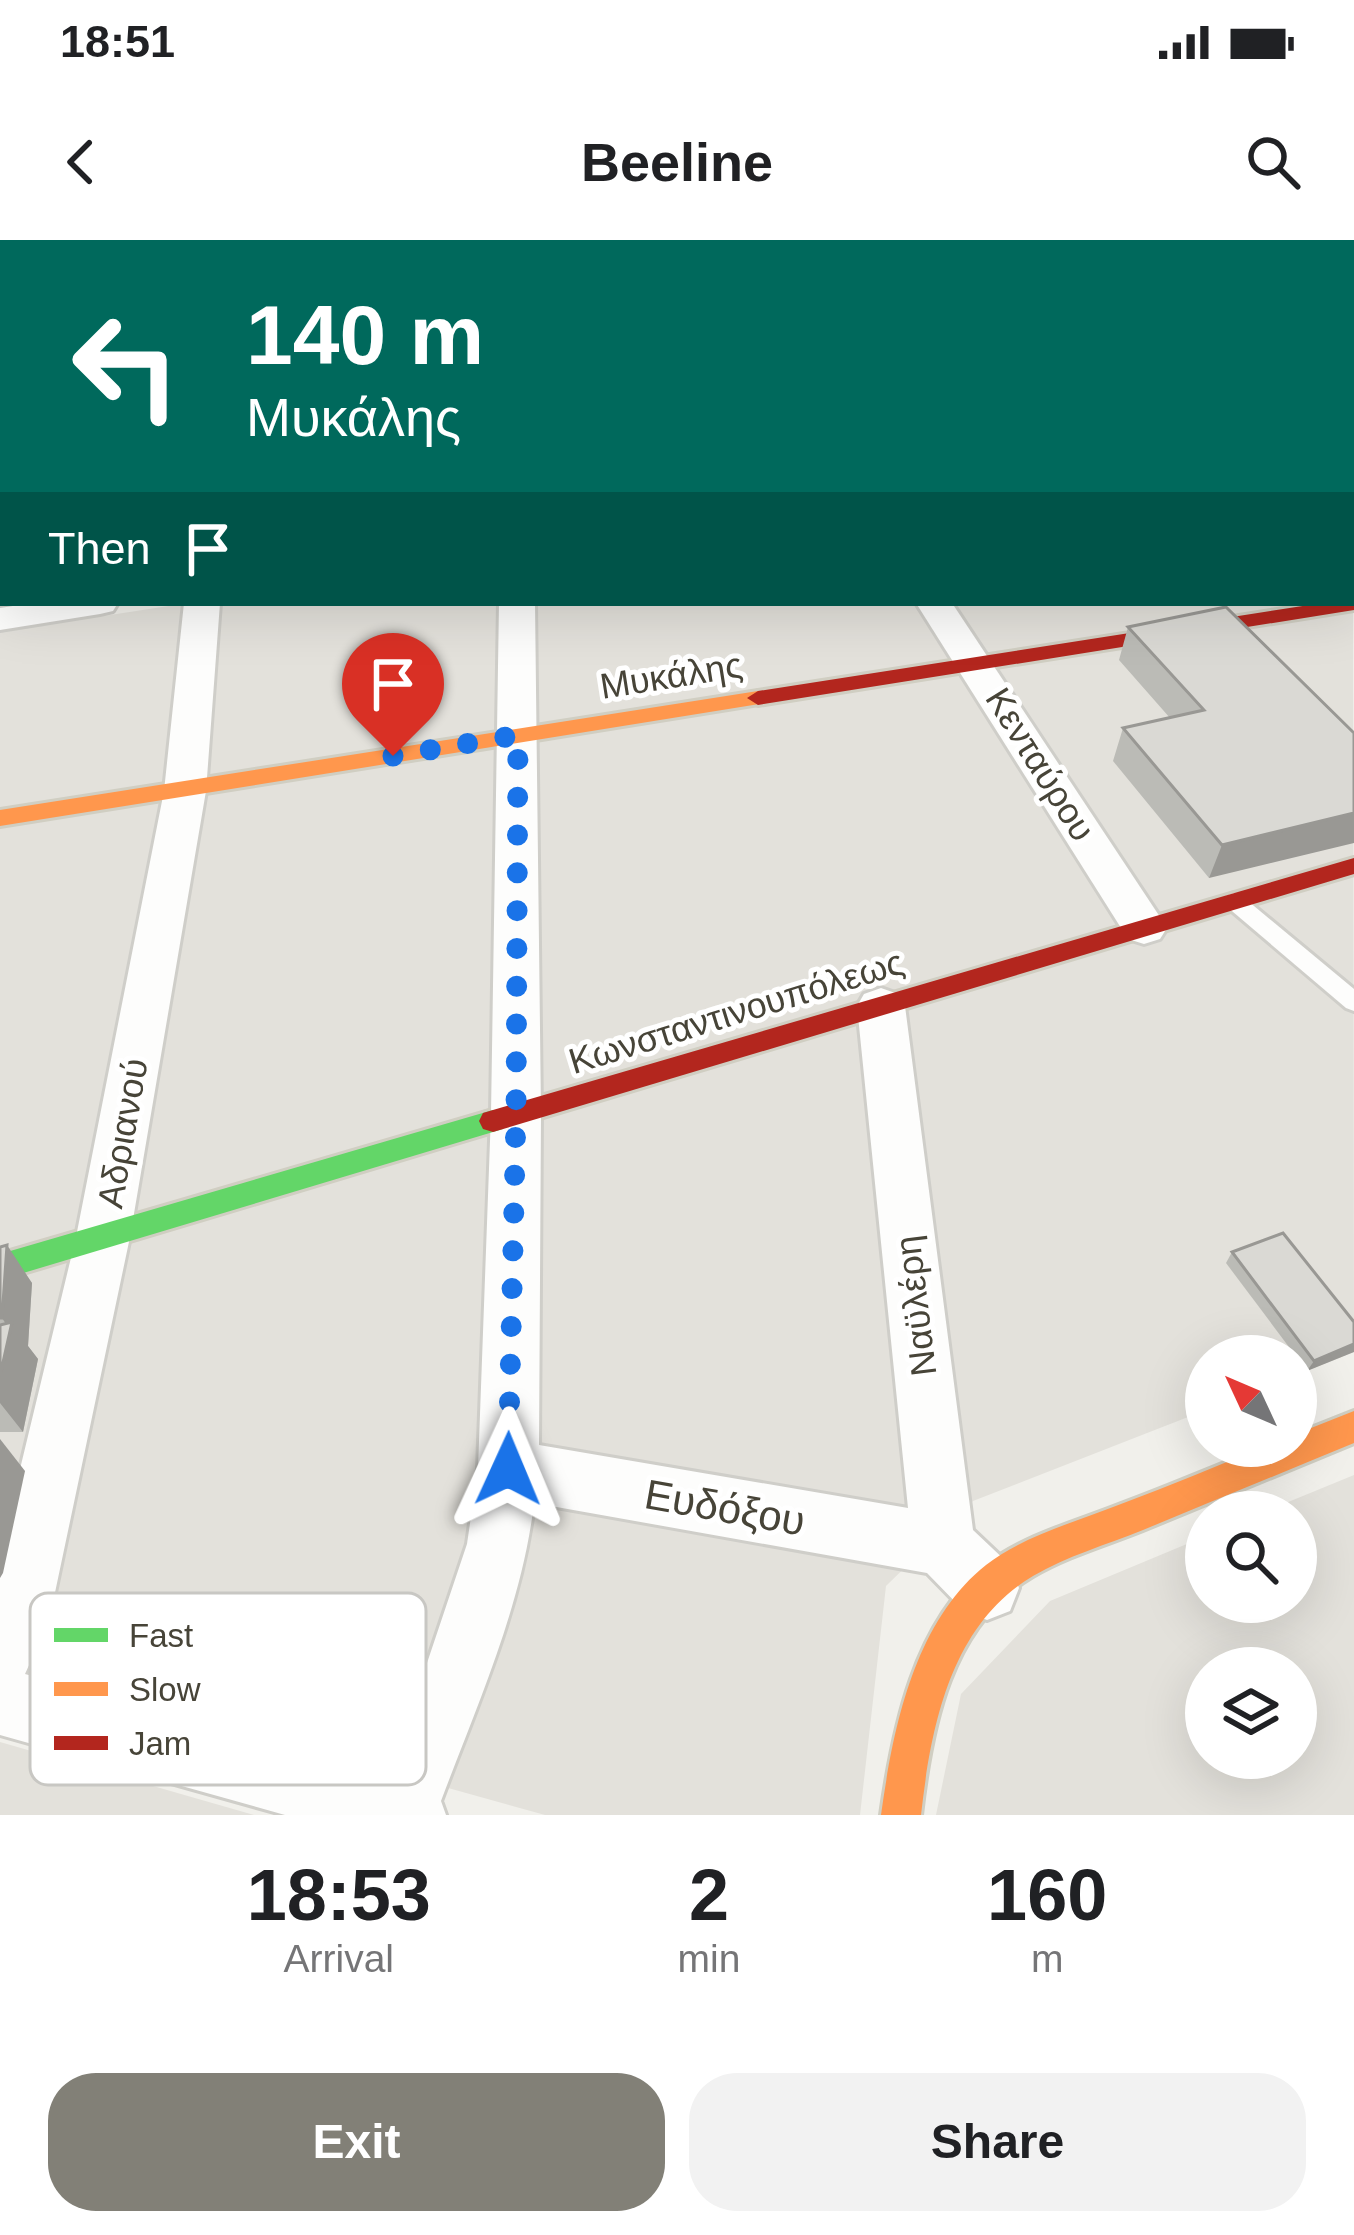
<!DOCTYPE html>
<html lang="en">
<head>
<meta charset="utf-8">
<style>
	:root { --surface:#fff; --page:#f2f2f2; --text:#202124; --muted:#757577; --accent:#828077 }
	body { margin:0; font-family:Arial,sans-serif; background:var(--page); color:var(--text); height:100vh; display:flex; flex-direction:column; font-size:45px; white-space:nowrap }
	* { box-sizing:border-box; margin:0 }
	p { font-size:39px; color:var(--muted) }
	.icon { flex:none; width:66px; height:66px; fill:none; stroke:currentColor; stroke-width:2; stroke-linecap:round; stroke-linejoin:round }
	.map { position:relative; height:1575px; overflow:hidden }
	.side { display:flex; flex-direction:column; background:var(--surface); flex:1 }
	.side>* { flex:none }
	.top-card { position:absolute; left:0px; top:0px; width:1356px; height:366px; box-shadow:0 12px 48px #0002; background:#00695c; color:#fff; overflow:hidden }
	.needle { width:78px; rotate:314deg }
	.tools { position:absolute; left:1185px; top:1095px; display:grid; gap:24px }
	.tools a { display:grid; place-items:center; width:132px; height:132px; border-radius:50%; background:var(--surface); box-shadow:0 12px 48px #0002; font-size:60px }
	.pin { position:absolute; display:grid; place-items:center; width:102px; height:102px; color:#fff; margin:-123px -51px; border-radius:50% 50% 50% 0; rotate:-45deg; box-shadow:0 0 12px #0007 }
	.pin .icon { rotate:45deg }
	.me { position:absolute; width:132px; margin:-66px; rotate:1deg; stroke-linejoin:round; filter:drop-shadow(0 0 9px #0008) }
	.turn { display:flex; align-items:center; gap:42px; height:252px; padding:0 48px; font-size:54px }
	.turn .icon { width:156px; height:156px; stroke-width:2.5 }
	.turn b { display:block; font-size:84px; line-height:102px }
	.then { display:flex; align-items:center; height:114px; padding:0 48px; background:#0003; gap:24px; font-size:45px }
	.eta { display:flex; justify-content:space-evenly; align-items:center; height:204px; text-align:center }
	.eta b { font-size:72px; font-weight:700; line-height:84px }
	.cta { display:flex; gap:24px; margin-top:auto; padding:24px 48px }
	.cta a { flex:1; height:138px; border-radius:48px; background:var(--accent); color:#fff; font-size:48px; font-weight:700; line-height:138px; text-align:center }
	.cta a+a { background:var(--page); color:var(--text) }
	.status { display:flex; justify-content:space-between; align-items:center; height:84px; padding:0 60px; background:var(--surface); direction:ltr }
	.status svg { height:33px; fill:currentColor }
	header { display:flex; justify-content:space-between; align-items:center; height:156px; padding:0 48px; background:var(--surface); font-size:54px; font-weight:700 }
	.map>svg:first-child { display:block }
	.industrial { fill:#e3e1db; fill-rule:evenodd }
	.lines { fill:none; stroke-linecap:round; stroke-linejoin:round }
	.lane-casing { stroke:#cfcec9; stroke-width:6 }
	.street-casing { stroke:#cfcec9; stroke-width:6 }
	.fast-casing { stroke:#d0cec2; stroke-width:6 }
	.slow-casing { stroke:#d0cec2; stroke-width:6 }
	.jam-casing { stroke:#d0cec2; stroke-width:6 }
	.lane { fill:#fdfdfc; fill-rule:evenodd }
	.street { fill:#fdfdfc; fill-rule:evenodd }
	.fast { fill:#63d668; fill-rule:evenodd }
	.slow { fill:#ff974d; fill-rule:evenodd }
	.jam { fill:#b3261e; fill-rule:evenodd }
	.rail-casing { stroke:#d9d9d8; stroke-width:9 }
	.rail { stroke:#fff; stroke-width:6; stroke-dasharray:16; stroke-linecap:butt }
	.wall { fill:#bbbbb6 }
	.shaded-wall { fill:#999894 }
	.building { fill:#dad9d4; stroke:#999894; stroke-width:3 }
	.route { stroke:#1a73e8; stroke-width:21; stroke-dasharray:0 37.8 }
	.labels { text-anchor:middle; stroke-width:10; stroke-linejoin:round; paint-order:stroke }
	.street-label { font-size:36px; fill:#474438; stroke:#fff }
	.near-street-label { font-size:42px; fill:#474438; stroke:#fff }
	.key { fill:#fff; stroke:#c8c7c3; stroke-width:3 }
	.key-label { font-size:33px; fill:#474438 }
</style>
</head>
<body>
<div class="status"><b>18:51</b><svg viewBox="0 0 49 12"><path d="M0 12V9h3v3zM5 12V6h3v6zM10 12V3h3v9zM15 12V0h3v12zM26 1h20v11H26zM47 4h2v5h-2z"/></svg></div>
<header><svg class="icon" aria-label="back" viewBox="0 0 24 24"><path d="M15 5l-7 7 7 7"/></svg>Beeline<svg class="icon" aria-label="search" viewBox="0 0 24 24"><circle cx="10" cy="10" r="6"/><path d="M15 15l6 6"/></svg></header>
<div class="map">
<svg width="1354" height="1575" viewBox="0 0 1354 1575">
	<rect width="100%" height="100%" fill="#f1f0eb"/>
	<g class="industrial">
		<path d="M303,0H948L951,3H302Z"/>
		<path d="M1353,325L1354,1112L1296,1135V1116H1206V1170L973,1261L886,1346L860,1575H545L0,1423V392L188,363H1353Z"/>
		<path d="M1354,1235V1575H936L961,1454L1050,1361L1206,1296V1362H1296V1272H1264ZM1206,1428H1296V1518H1206Z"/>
		<path d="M0,1502L254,1575H0Z"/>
	</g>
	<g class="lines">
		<defs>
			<path id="lane" d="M1234,653L1242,656L1354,749V771L1346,768L1226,666L1223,661L1226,656Z"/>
			<g id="street">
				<path d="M138,0H164L136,3Z"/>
				<rect x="514" y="0" width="26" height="3"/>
				<path d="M634,0H681L632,3Z"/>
				<path d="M761,0H789L791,3H763Z"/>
				<path d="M1137,0H1163L1136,3Z"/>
				<path d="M1273,0H1301L1303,3H1275Z"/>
				<path d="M1320,0H1354V8L1353,3H1318Z"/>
				<rect x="0" y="150" width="3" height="18"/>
				<rect x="1353" y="165" width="1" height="18"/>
				<path d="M0,308H3L0,330Z"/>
				<path d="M32,363H118L113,371L100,374L0,390V368Z"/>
				<path d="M184,363H220L206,551L130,997L49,1381L25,1434L382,1532L426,1426L467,1304L478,1229L491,874L499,363H535L541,874L539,1205L908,1268L857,766L864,754L881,748L898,754L905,766L973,1290L1010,1325L1019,1348L1010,1371L987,1380L964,1371L927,1333L534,1263C522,1366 477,1465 441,1561L446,1575H285L0,1495V1312L76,997L164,551Z"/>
				<path d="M916,363H952L1160,677L1167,688L1160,699L1144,704L1128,699Z"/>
			</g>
			<g id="fast">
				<path d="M1353,298L1354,299V311H1353Z"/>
				<path d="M493,870L503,873L507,881L503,889L0,1040V1014Z"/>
			</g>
			<g id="slow">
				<path d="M957,0H973L975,3H959Z"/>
				<path d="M758,451L769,458L766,463L0,586V570Z"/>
				<path d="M1354,1171V1203C1284,1232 1213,1261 1143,1290C1106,1305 1067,1316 1033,1336C950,1385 931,1487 921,1575H881C893,1489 914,1382 986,1325C1025,1295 1076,1282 1121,1264C1170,1246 1218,1225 1267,1206H1296V1194Z"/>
			</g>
			<g id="jam">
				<path d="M1354,358V370L758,465L747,458L758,451L1322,363H1353Z"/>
				<path d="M1354,618V634L493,892L483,889L479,881L483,873L493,870Z"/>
			</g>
		</defs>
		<use href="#lane" class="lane-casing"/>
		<use href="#street" class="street-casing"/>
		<use href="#fast" class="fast-casing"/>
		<use href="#slow" class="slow-casing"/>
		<use href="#jam" class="jam-casing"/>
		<use href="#lane" class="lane"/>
		<use href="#street" class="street"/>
		<use href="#fast" class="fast"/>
		<use href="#slow" class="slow"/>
		<use href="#jam" class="jam"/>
		<defs>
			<path id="rail" d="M97,1L116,3"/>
		</defs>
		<use href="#rail" class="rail-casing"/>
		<use href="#rail" class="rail"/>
	</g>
	<g class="wall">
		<path d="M0,0H65L66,3H3V74L0,73Z"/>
		<path d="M980,0H1086V3H984Z"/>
		<path d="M1128,387L1354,493L1209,638L1113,521L1123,488L1170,478L1119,420Z"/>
		<path d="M0,1007L32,1043L28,1106L38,1119L23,1192H0Z"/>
		<path d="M1232,1012L1354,1082L1307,1131L1226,1023Z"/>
	</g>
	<g class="shaded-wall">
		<path d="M1066,0H1086V3H1061L1062,1Z"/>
		<path d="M1169,0H1207V3H1168Z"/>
		<path d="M1224,0H1259L1223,3Z"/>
		<path d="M1354,573V603L1209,638L1222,605Z"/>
		<path d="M7,1005L32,1043L28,1106L38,1119L23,1192L0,1163V1136L10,1090L2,1078Z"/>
		<path d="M1354,1104V1112L1307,1131L1314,1121Z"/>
		<path d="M0,1199L25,1231L3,1333L0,1338Z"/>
	</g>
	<g class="building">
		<path d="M0,0H61L60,3H3V37H0Z"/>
		<path d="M1015,0H1066L1062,1L1065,3H1019Z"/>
		<path d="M1226,367L1354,493V573L1222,605L1123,488L1204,470L1128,387Z"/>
		<path d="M1283,993L1354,1082V1104L1314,1121L1232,1012Z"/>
		<path d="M7,1005L2,1078H0V1007Z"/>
		<path d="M12,1082L0,1136V1085Z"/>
	</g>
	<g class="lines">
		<path class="route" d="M393,516L518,495L516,874L508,1229"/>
	</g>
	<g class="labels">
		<g class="street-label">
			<text transform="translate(671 435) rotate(-9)" y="13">Μυκάλης</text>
			<text transform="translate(1041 524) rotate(58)" y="13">Κενταύρου</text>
			<text transform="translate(736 771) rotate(-17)" y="13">Κωνσταντινουπόλεως</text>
			<text transform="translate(122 893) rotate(-80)" y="13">Αδριανού</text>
			<text transform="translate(915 1066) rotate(-97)" y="13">Ναϋλέρη</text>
		</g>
		<g class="near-street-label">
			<text transform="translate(725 1267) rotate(10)" y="15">Ευδόξου</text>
		</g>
	</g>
	<rect x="30" y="1353" width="396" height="192" rx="18" class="key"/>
	<rect x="54" y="1388" width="54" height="14" fill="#63d668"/>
	<rect x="54" y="1442" width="54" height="14" fill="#ff974d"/>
	<rect x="54" y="1496" width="54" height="14" fill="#b3261e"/>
	<g class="key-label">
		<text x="129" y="1407">Fast</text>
		<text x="129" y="1461">Slow</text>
		<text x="129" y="1515">Jam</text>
	</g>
</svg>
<div class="tools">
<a><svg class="needle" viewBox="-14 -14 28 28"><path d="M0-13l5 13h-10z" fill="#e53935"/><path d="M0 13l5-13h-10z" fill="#757577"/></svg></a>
<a><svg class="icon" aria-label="search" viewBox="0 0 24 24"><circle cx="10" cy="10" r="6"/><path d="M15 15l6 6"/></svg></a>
<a><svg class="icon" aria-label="layers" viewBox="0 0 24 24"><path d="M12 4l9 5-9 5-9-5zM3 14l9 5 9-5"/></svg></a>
</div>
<div class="pin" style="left:393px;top:516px;background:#d93025"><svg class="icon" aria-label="arrive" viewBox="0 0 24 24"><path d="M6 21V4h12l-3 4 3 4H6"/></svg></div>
<svg class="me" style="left:508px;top:1229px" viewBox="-20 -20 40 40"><path d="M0-17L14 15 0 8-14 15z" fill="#1a73e8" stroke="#fff" stroke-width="4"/></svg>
<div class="top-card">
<div class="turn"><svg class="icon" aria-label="left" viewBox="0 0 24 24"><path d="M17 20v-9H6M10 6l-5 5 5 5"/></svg><div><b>140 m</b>Μυκάλης</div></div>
<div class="then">Then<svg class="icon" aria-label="arrive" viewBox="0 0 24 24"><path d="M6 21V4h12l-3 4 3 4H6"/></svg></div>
</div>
</div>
<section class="side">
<div class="eta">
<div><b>18:53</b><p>Arrival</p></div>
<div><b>2</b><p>min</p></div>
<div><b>160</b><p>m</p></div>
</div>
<div class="cta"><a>Exit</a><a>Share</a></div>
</section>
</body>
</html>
